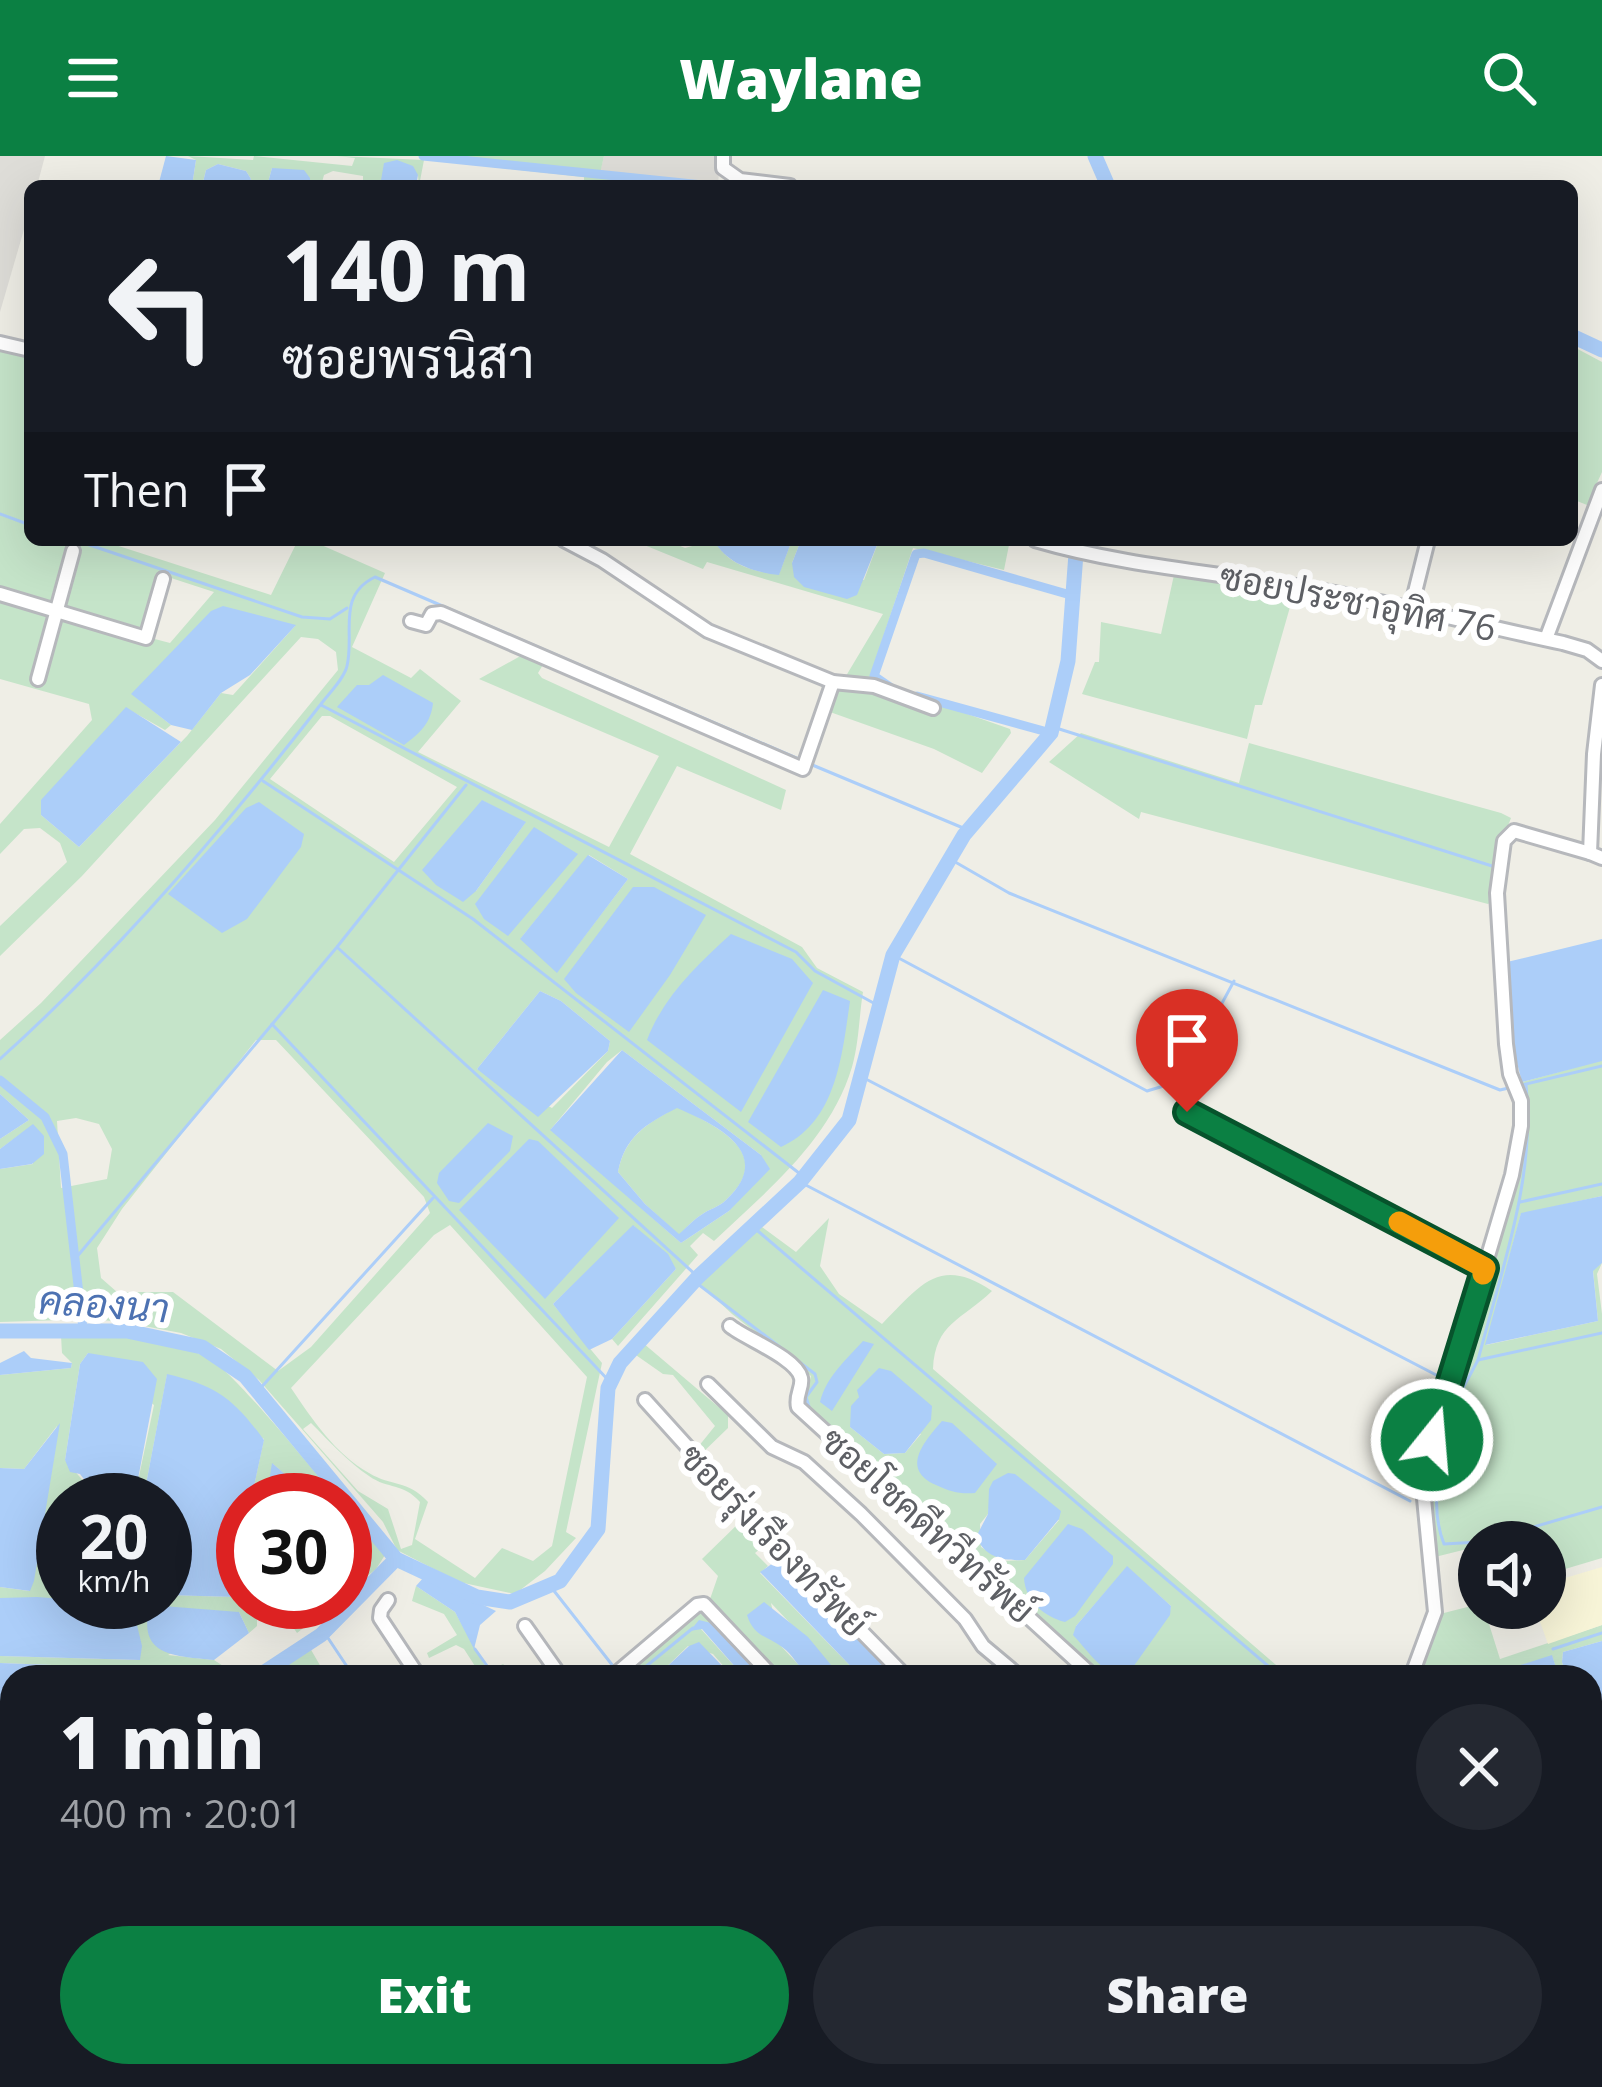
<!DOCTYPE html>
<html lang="en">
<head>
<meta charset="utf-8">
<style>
	:root { --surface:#171b24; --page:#242831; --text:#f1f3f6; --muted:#9ea1a6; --accent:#0b8043 }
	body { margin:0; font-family:"Open Sans",Sarabun,sans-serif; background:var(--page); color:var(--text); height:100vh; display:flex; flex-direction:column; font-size:45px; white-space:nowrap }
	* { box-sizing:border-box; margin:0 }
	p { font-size:39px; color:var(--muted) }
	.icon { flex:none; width:66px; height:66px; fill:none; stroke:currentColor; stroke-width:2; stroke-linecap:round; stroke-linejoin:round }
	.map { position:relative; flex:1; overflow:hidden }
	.side { position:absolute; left:0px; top:1509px; width:1602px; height:423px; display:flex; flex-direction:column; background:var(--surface); border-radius:36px 36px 0 0; box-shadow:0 12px 48px #0002 }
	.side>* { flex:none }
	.banner { position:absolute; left:24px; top:24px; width:1554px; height:366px; border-radius:18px; box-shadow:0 12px 48px #0002; background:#171b24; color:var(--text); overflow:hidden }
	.controls { position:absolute; left:1458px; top:1365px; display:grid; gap:24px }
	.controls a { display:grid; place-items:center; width:108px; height:108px; border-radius:50%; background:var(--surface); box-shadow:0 12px 48px #0002; font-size:60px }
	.speed { position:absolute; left:36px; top:1317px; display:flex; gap:24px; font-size:60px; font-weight:700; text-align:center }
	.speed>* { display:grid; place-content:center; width:156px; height:156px; border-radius:50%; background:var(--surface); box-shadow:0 12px 48px #0002; line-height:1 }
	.speed small { font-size:30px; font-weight:400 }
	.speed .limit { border:18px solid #d22; background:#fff; color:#111 }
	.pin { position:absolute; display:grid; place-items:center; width:102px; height:102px; color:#fff; margin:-123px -51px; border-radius:50% 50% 50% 0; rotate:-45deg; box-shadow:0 0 12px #0007 }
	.pin .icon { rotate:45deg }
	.me { position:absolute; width:132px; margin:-66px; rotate:17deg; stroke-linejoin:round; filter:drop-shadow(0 0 9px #0008) }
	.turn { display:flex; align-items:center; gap:42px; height:252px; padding:0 60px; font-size:54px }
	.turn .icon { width:156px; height:156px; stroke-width:2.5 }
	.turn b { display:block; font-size:84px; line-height:102px }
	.then { display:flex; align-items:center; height:114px; padding:0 60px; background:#0003; gap:24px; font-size:45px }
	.round { display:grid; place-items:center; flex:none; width:126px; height:126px; border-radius:63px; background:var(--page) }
	.summary { display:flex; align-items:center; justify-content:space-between; height:204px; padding:0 60px }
	h1 { font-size:72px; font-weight:800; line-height:90px }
	.button { display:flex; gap:24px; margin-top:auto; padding:24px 60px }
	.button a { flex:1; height:138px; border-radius:72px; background:var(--accent); color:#fff; font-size:48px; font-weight:800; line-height:138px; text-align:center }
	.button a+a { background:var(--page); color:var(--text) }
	header { display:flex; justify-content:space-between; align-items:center; height:156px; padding:0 60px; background:var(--accent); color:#fff; font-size:54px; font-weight:800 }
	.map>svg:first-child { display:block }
	.industrial { fill:#deddd8 }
	.green { fill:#c5e4c9; fill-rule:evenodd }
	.sand { fill:#f8f5d8 }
	.water { fill:#accef9; fill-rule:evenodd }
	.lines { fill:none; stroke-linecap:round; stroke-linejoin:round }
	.stream { stroke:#accef9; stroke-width:3 }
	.canal { stroke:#accef9; stroke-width:9 }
	.river { stroke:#accef9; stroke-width:15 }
	.minor-casing { stroke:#b6b8bc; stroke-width:18 }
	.minor { stroke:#fff; stroke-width:12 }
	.route-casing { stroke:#07532c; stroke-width:30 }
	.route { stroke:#0b8043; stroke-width:21 }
	.slow { stroke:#f59e0b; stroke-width:21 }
	.labels { text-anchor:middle; stroke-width:12; stroke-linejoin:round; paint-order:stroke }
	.street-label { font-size:36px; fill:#5e6065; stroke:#fff }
	.water-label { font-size:39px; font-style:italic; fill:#4d72b2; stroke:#fff }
</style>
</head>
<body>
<header><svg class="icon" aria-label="menu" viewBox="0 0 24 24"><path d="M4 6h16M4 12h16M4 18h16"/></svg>Waylane<svg class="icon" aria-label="search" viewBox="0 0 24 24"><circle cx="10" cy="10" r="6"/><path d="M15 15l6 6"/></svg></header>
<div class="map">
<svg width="1602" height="1931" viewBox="0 0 1602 1931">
	<rect width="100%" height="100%" fill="#efeee6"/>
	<g class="industrial">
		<path d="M0,0H45L37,30H30V53L0,156Z"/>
		<path d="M604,0H716L720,5L718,28L600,16Z"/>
		<path d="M1111,1920H1226L1247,1927L1253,1920H1294L1293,1931H1107Z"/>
	</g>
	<g class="green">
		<path d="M188,0L253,4L254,0L352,10L355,2L337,0L424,4L419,30L418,19L380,26V30H363V20L333,15L324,19L321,30H310V22L272,12L267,30H248L251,23L246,15L218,8L206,14L202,30H192L196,4Z"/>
		<path d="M456,0H604L599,22L685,30H584V21L456,7Z"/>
		<path d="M1572,190L1602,206V316L1587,349L1572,343Z"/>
		<path d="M0,193L30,200V348L25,359L30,361V384H100L271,439L298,384H310L385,417L352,491L411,522L420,513L461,545L418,596L609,691L659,600L479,523L524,498L544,507L538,517L542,522L786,634L781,654L677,610L630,698L802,791L817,812L863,836C859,860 859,887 852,911C830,984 768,1034 714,1085L703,1077L690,1090L698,1099L618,1190L612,1183L676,1113L634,1070L553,1148L602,1207L566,1376L576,1382L545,1415L515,1438L459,1426L397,1394L383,1366L259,1224L221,1193L181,1177L128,1167L95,1163L0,1166V1013L33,1008V969L0,993V983L29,964L0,938V884L41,847L215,664L338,514L336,496L318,483L301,481L82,720L0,800V770L67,706L60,687L40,672L24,673L0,698V668L92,564L89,548L0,523ZM168,421L214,436L170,487L151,482ZM295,470L233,539L221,537L187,580L79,691L41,659L126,552L165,574L171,569L132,538ZM322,560H330L457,631L394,706L270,623ZM483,645L525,667L476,735ZM589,699L628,723L557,816L521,782ZM540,835L561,845L610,885L608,895L552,952L477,913ZM256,884H276L424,1041L430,1057L311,1191L278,1215L173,1136H117L101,1122L97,1092L122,1053ZM622,894L761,999L729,1055L681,1087L551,973L607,906ZM76,962L99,968L112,993L107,1023L61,1032L57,965ZM484,1030L545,1142L460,1054ZM450,1069L587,1221L552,1390L533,1405L502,1392L475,1422L415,1383L428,1346C407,1323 392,1331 369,1317C335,1298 312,1263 291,1232L434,1079ZM311,1267C329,1285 348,1306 369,1320C389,1334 402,1326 420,1346L412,1389L401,1393L388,1353L358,1335L303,1273Z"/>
		<path d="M632,384H666L685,392L714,384C727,408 752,416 779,418L792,384H801L792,407L864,424L879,384H1010L1004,414L913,392L870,520H878L882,528L1010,573L1011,577L982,617L934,593L830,556L837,535L883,458L707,406L703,413Z"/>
		<path d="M1174,419L1294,437L1262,549H1255L1247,583L1082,538L1095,506H1099L1101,466L1161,478Z"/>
		<path d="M1081,577L1239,627L1249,587L1501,657L1511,662L1494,706L1493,745L1488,748L1141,656L1139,663L1049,606Z"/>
		<path d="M1602,904V1040L1521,1058L1486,1189L1598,1165L1593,1114L1602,1107L1597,1118L1602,1158V1402L1545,1419V1386H1517L1515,1381L1479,1386V1390L1435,1401L1429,1343L1430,1315L1521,1001L1526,967L1522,926Z"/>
		<path d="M677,951C719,971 776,998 726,1044C719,1051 709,1053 701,1059C693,1064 686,1072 679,1079L645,1048L618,1016C625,980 647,968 677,951Z"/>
		<path d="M829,1062L820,1110L839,1138L882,1168C920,1130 939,1099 992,1135C962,1164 935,1167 933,1213L1290,1521H1125L1169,1459L1171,1450L1127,1411L1076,1470L1110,1519L1122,1521H1102L803,1251L811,1220L732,1158L697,1125L762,1071L796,1096ZM859,1241L921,1278L905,1297L884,1298L850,1271ZM990,1345L1059,1364L1025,1404L1003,1405L981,1391L980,1368L988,1358Z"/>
		<path d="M61,1180C111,1180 161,1180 207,1201C231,1212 316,1318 338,1344H315L273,1308L265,1344H251L264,1283L167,1219L143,1344H134L154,1249L88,1197L80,1208L65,1304L93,1336L115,1344H63V1443L0,1442V1431L29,1435L57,1270L24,1313L0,1312V1219L71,1212L72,1207L62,1197Z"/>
		<path d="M643,1187L728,1259V1272L698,1301L694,1296L715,1270L673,1219L663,1218L633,1197Z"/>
		<path d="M345,1352L385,1399L376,1413L345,1438V1406L357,1398L358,1381L345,1370Z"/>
		<path d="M742,1364L752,1365L768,1386L755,1397L768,1410L760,1417L861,1521H841L771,1447L780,1489L810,1521H778L709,1446L718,1420L702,1403Z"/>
		<path d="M243,1392V1446H336L297,1477L279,1450L257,1449V1470L249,1477L239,1456L168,1499L214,1504L237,1519L235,1521H132L130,1512L0,1507V1500L139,1504L132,1449L99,1446H165V1439L234,1441Z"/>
		<path d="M416,1430L455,1456L488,1515L503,1508L513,1516L512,1521H482L464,1493L456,1489L429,1502L427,1497L457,1479L444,1458L412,1445Z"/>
		<path d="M1479,1448V1452H1484L1500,1503L1602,1469V1485L1563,1496L1562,1506L1567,1521H1559L1552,1500L1483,1521H1418L1440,1458Z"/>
		<path d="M699,1453H706L770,1521H761L711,1467L701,1473L744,1521H733L713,1498L688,1490L656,1521H607Z"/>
		<path d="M310,1492L325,1518L343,1510L350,1521H272Z"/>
		<path d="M1590,1609H1602V1801L1590,1800Z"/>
		<path d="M236,1920H427L555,1931L318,1928L308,1931L249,1924L243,1931H233Z"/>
		<path d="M680,1920H796L791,1924L797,1931H687Z"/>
	</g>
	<path class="sand" d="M1602,1411V1469L1548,1488L1535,1452H1545V1428Z"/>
	<g class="water">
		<path d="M166,0L196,4L192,30H158Z"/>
		<path d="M397,4L413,10L418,19L416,30H380L384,7Z"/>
		<path d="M218,8L246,15L251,23L248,30H202L206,14Z"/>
		<path d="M272,12L304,14L310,22V30H267Z"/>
		<path d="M792,384L779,419C753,416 728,408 714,385Z"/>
		<path d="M801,384H879L857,439L847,443L804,431L794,421L792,407Z"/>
		<path d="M223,450L296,469L250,519L221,537L192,574L171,569L131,538L211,455Z"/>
		<path d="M383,519L433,547C431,567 420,577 404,589L337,551L357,529H369Z"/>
		<path d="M126,551L181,586L79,691L41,659V644Z"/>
		<path d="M482,644L526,666L476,735L463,746L436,729L422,714Z"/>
		<path d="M259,646L304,678L301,691L247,763L222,777L168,738L246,652Z"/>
		<path d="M534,671L578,698L508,780L484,763L475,748Z"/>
		<path d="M588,699L628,723L557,817L520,783Z"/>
		<path d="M633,731H654L706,759L670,819L629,876L576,837L564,823Z"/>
		<path d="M731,778L792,803L813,827L741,956L647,884C663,841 698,808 731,778Z"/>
		<path d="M1602,783V905L1522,926L1511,884L1507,806Z"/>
		<path d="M823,834L850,845C842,899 837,966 781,991L748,966Z"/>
		<path d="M540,835L561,845L610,885L608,895L538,961L477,913Z"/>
		<path d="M622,894L761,999L770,1013L729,1055L681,1087L550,974ZM677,952C719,970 775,998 726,1044C719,1051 709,1053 701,1059C693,1064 686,1072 679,1078L645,1048L618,1016C625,980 646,968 677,952Z"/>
		<path d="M0,938L29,964L0,983Z"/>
		<path d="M488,967L513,980L510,995L459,1047L449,1045L437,1027L439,1017Z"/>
		<path d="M33,968L44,980V998L32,1008L0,1013V993Z"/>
		<path d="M529,983L538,985L619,1062L545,1143L459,1054Z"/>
		<path d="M1602,1040V1107L1593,1115L1598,1165L1485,1189L1521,1057Z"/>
		<path d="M633,1069L668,1098L676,1113L612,1183L589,1194L553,1148Z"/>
		<path d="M863,1185L874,1188L832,1255L820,1246C826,1221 846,1204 863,1185Z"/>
		<path d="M24,1195L31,1202L72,1207L71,1212L0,1219V1207Z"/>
		<path d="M88,1197L143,1206L157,1223L134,1344C109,1344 94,1338 80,1318L70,1316L65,1304L80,1208Z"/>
		<path d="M879,1212L891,1215L932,1250L931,1264L905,1297L884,1298L850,1271L851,1250L859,1241L857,1234Z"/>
		<path d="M167,1218C217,1230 233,1242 264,1284L251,1344H243V1392L235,1441L165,1439V1344H143Z"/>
		<path d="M942,1265L952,1267L997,1308L975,1337C959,1338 951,1336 936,1329C900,1313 924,1286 942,1265Z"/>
		<path d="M60,1267L34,1425L30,1435L0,1431V1312L24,1313Z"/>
		<path d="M272,1307L315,1344H266Z"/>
		<path d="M1008,1317L1015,1318L1061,1355L1059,1363L1025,1404C1003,1405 986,1402 976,1381L988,1358L989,1333L993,1325Z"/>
		<path d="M1068,1368L1082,1373L1113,1400V1408L1075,1460L1065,1466C1044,1461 1025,1444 1024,1422Z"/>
		<path d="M776,1405L782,1406L895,1521H861L760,1416Z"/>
		<path d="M1127,1410L1171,1450L1170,1459L1126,1521C1103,1519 1089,1496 1073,1479L1076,1470Z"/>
		<path d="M424,1421L496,1455L480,1469L474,1493L455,1456L416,1430Z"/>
		<path d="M37,1441L132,1448L142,1490L140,1504L0,1500V1442Z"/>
		<path d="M764,1446L808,1481L841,1521H810C799,1513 793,1498 782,1491C766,1479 754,1481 747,1459Z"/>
		<path d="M150,1449L239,1456L249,1477L214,1504C176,1500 136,1501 150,1449Z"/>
		<path d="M699,1464L711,1467L761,1521H744L702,1473L690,1475Z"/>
		<path d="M1602,1485V1550L1590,1549V1521H1567L1562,1506L1563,1496Z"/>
		<path d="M699,1486L733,1521H656L689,1490Z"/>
		<path d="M1552,1499L1559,1521H1483Z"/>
		<path d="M0,1507L130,1512L132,1521H12V1573L0,1574Z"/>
		<path d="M12,1604V1670L0,1671L4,1605Z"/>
		<path d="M12,1691V1774L0,1776V1692Z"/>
		<path d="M427,1920H565L571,1931H555Z"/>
		<path d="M586,1920H653L636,1931H595Z"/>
	</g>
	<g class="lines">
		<g class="stream">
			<path d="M0,358L30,369"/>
			<path d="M75,384L302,461L330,463L347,452"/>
			<path d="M321,549L796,796L815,815L879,850"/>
			<path d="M1053,571L1492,710"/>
			<path d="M810,608L968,674"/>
			<path d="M263,625L473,763L804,1021"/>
			<path d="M950,703L1009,737L1500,934L1513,931"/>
			<path d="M338,792L698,1121"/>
			<path d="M893,799L1147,935L1180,925L1234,825"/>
			<path d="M272,868L611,1227"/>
			<path d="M0,903C118,797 224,673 321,548C329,537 344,523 347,510C355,477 336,440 375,421L801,604"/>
			<path d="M860,920L1442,1222"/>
			<path d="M1522,929L1602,910"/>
			<path d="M800,1026L1410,1345"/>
			<path d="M1520,1046L1602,1028"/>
			<path d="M752,1070L1281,1521"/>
			<path d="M75,1103L337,791L466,629"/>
			<path d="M694,1125L815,1218L817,1226L806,1241L810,1254"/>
			<path d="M1478,1204C1501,1115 1536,1022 1526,929"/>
			<path d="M1456,1229L1463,1232L1478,1204L1602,1177"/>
			<path d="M1463,1232C1449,1283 1424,1337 1444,1388L1479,1386"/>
			<path d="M257,1236L433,1042"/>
			<path d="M848,1289L1063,1484"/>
			<path d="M1482,1386L1602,1351"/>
			<path d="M551,1431L613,1510"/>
			<path d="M324,1476L354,1521"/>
			<path d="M475,1493L495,1521"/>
			<path d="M1553,1493L1602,1477"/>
			<path d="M1083,1503L1105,1521"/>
			<path d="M633,1521L693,1472"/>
			<path d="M1590,1557H1602"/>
			<path d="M1590,1615L1602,1616"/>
			<path d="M1590,1684H1602"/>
			<path d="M0,1784H12"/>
			<path d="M1590,1803L1602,1805"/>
			<path d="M312,1920L448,1931"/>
			<path d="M575,1920L580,1931"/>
			<path d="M786,1920L792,1931"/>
			<path d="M927,1920L954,1931"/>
			<path d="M1097,1931L1101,1920"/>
			<path d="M1308,1931L1311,1920"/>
		</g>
		<g class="canal">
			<path d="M423,0L712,30"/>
			<path d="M890,531L874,520L916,398L924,397L1074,440"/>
			<path d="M917,540L1051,577"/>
			<path d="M0,924L45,961L63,998L83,1173"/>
			<path d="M0,1589H12"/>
			<path d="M0,1685H12"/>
			<path d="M0,1833L12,1832"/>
		</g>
		<g class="river">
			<path d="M1095,0L1108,30"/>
			<path d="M1572,180L1602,194"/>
			<path d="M0,1175H127L202,1191L245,1220L396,1403L477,1441L510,1446L560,1425L598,1373L608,1232L620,1207L698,1121L800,1026L849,964L893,799L964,679L1051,577L1068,505L1077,384"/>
			<path d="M257,1521L321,1479L396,1403"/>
			<path d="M224,1931L226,1920"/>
		</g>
		<defs>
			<g id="minor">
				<path d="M723,0V12L740,24L790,30"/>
				<path d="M0,187L30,194"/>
				<path d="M564,384L602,404L708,475L833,526L874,530L933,552"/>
				<path d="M1035,384C1127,411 1224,417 1318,434C1401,448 1481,470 1563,487L1587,494L1602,505"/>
				<path d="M0,438L146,482L163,423"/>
				<path d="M1411,452L1428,384"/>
				<path d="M411,465L426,469L432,458L441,457L803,613L833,526"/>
				<path d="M1546,483L1602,334"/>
				<path d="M38,523L73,395"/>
				<path d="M1602,529L1594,598L1590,697L1602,702"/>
				<path d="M1187,956L1485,1111"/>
				<path d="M730,1170C744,1182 797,1202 801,1222C803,1232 795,1239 798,1251L1094,1521"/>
				<path d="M708,1228L772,1291L804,1306L861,1358L965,1463L983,1490L1020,1521"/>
				<path d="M645,1244L767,1379L906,1521"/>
				<path d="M388,1444L381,1454L380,1462L419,1521"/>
				<path d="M525,1470L561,1521"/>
				<path d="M612,1521L697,1449L704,1448L773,1521"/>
				<path d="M1411,1521L1435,1456L1423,1332L1425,1312L1512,1019L1521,970V945L1510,918L1506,888L1497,737L1504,685L1514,675L1590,697"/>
				<path d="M674,1920L681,1931"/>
				<path d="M893,1920L922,1931"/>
				<path d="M830,1931L831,1920"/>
				<path d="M1296,1931L1299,1920"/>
			</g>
		</defs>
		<use href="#minor" class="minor-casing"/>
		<use href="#minor" class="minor"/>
	</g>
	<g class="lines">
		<defs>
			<path id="route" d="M1187,956L1485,1112L1432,1284"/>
		</defs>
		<use href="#route" class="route-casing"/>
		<use href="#route" class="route"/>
		<path class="slow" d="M1399,1066L1485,1112L1483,1118"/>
	</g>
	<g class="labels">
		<g class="street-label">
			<text transform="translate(1358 446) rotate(11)" y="13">ซอยประชาอุทิศ 76</text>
			<text transform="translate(928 1369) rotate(42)" y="13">ซอยโชคดีทวีทรัพย์</text>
			<text transform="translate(774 1384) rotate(46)" y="13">ซอยรุ่งเรืองทรัพย์</text>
		</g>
		<g class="water-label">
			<text transform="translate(104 1148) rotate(4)" y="14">คลองนา</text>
		</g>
	</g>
</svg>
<div class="controls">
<a><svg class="icon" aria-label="sound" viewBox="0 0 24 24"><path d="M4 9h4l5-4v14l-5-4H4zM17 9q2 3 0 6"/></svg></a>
</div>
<div class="speed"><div>20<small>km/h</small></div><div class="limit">30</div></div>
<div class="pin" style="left:1187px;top:956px;background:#d93025"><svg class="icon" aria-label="arrive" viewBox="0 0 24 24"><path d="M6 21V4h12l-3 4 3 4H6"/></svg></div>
<svg class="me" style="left:1432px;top:1284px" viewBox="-20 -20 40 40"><circle r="17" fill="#0b8043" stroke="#fff" stroke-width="3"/><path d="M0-11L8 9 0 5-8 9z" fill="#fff"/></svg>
<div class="banner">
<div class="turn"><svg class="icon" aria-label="left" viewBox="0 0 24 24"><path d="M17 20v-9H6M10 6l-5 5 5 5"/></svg><div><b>140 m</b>ซอยพรนิสา</div></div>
<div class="then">Then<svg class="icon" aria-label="arrive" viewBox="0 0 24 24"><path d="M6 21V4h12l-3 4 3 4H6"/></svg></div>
</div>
<section class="side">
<div class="summary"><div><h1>1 min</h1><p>400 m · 20:01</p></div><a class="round"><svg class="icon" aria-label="close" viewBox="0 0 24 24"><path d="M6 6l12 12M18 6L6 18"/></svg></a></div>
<div class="button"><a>Exit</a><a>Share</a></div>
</section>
</div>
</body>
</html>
